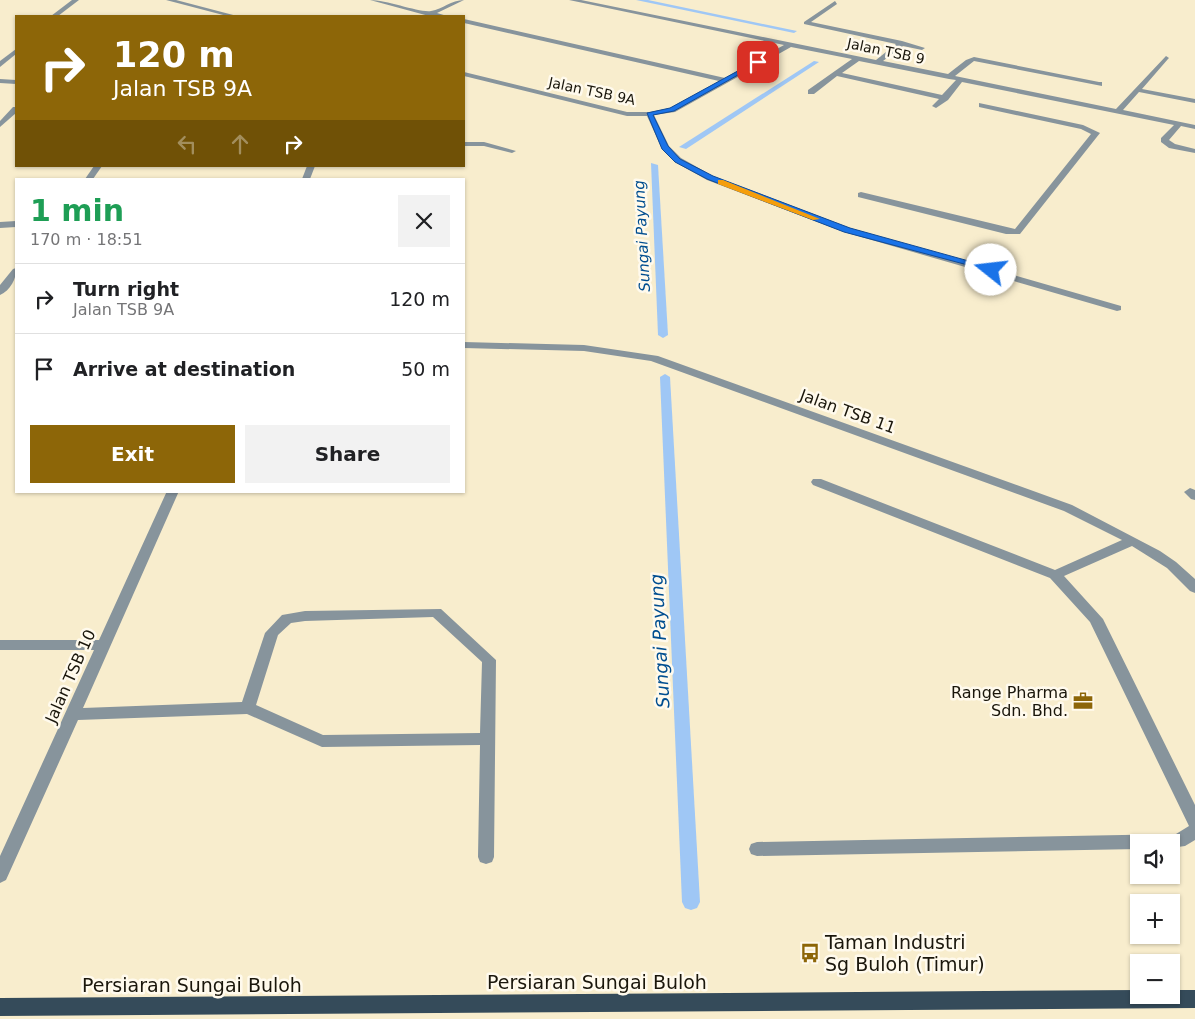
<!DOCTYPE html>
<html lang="en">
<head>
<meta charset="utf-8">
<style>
	:root { --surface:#fff; --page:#f2f2f2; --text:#202124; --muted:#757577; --line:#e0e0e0; --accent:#8d6608 }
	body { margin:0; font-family:"DejaVu Sans",sans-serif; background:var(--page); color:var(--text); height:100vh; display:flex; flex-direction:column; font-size:19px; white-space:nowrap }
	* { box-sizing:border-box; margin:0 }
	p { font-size:16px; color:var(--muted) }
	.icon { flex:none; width:28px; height:28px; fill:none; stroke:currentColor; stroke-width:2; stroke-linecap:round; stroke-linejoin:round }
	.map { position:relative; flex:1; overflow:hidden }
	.details { position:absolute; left:15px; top:178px; width:450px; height:315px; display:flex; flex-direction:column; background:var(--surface); border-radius:0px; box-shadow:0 1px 4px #0004 }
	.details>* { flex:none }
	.hud { position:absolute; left:15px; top:15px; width:450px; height:152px; border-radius:0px; box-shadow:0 1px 4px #0004; background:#8d6608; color:#fff; overflow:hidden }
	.buttons { position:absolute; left:1130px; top:834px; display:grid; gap:10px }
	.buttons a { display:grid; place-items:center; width:50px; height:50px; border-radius:0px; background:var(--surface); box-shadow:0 1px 4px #0004; font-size:25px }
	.pin { position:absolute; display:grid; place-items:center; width:42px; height:42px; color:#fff; margin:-21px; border-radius:10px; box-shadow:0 2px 8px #0006 }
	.me { position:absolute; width:55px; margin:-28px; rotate:286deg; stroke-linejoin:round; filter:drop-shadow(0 0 4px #0008) }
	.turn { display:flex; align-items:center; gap:18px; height:105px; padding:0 15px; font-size:22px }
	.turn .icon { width:65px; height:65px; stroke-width:2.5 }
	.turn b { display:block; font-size:35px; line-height:42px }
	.lanes { display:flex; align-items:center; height:48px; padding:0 15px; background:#0003; justify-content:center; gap:25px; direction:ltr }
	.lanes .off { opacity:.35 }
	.round { display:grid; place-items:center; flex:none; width:52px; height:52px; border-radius:0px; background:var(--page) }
	.summary { display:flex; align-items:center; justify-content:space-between; height:85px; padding:0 15px }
	h1 { font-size:30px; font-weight:700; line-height:38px; color:#1e9e55 }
	.cta { display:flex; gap:10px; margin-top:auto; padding:10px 15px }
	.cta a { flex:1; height:58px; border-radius:0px; background:var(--accent); color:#fff; font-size:20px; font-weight:700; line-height:58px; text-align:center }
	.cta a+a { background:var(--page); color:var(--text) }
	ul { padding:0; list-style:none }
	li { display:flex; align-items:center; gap:15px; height:70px; padding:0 15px; border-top:1px solid var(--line) }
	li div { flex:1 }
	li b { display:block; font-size:19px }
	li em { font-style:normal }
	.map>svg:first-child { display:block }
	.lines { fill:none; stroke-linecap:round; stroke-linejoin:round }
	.stream { fill:#9fc7f5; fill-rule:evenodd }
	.minor { fill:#87949c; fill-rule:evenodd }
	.major { fill:#354b5a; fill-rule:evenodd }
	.route { fill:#1a73e8; stroke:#114b97 }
	.slow { fill:#f59e0b }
	.labels { text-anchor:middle; stroke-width:5; stroke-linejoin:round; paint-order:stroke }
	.far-street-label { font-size:14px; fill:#1a160b; stroke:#fffaed }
	.far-water-label { font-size:15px; font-style:italic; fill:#004e90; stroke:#fffaed }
	.street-label { font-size:16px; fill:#1a160b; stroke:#fffaed }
	.poi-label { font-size:16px; fill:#1a160b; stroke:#fffaed; text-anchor:end }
	.water-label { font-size:18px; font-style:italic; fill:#004e90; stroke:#fffaed }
	.near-poi-label { font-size:19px; fill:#1a160b; stroke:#fffaed; text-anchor:start }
	.near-street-label { font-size:19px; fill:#1a160b; stroke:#fffaed }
</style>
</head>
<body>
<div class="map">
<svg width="1195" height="1019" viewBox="0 0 1195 1019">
	<rect width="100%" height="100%" fill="#f8edcd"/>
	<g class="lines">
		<g class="stream">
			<path d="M636,0H648L797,31L794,33Z"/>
			<path d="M814,61L819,62L686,149L679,147Z"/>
			<path d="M651,163L658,165L668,335L663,338L658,335Z"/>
			<path d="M665,374L670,377L700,902L697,908L691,910L685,908L682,902L660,377Z"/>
		</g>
		<g class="minor">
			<path d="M72,0H79L58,16H51Z"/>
			<path d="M166,0H176L237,16H227Z"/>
			<path d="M370,0C387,0 420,13 431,11C443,9 451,0 464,0L437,13L447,16H429Z"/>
			<path d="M569,0H581L876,60L896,44L804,24V22L835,1L837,4L811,22L902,41L925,48L922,50L903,46L883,61L948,74L966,60L974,57L1099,82H1102V86L974,61L955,76L1116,109L1166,56L1169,58L1168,59L1142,89L1195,99V103L1139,92L1123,110L1195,125V129L1181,126L1169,140L1175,144L1195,149V153L1169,148L1161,142V138L1174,125L962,82L948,100L936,108L932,106L939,99L837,76L814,94H808V90L852,59L791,47L675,112L654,115L669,146L681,158L713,176L850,228L1121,306V310L1117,311L844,232L707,180L675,162L662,149L647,116H627L464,76V72L627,112H650L670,108L719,81L464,23V19L725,78L784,45ZM859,61L949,79L956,80L942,95L842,73Z"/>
			<path d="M16,49V54L0,67V61Z"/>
			<path d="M0,79L16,80V84L0,83Z"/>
			<path d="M979,103L1083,125L1100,133L1020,234H1006L858,197V193L861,192L1015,229L1091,134L1081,129L979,107Z"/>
			<path d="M13,107H16V113L0,127V121Z"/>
			<path d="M464,142H484L516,151L512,153L484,146H464Z"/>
			<path d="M94,166H102L93,179H85Z"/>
			<path d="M307,166H315L310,179H302Z"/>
			<path d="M16,221V227L0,228V222Z"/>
			<path d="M16,268C17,278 10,291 0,295V285L13,269Z"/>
			<path d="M464,342L584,345L658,356L1072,505L1160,551L1176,562L1195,579V593L1190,591L1167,568L1132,546L1064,576L1103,619L1195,805V840L1185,846L1171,848V842H1139V849L757,856L751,854L749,849L751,844L757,842L1176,834L1189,826L1090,622L1050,578L813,485L811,482L813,479H821L1055,570L1122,540L1064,511L651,361L584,351L464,348Z"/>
			<path d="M1190,488L1195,490V500L1191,499L1184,492Z"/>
			<path d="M167,491H179L83,708L242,702L265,633L282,615L305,611L441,609L496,660L494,857L492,862L486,864L480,862L478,857L480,745L322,747L247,714L78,720L6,880L0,883V856L94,650H0V640H99ZM433,617L482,662L480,733L323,735L256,705L278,635L291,623L305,621Z"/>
		</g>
		<path class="major" d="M1139,990V995H1171V990H1195V1008L0,1016V998Z"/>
	</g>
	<path class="route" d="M756,61L761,62L674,111L653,115L668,146L680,159L713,176L850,228L994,268V272L844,232L707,179L675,162L662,149L647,113L670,108Z"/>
	<path class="slow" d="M718,180H723L820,219L813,220L718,184Z"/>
	<defs>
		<symbol id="office-bare" viewBox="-9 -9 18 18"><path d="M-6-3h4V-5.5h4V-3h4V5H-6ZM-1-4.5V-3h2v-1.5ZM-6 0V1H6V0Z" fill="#8d6608" stroke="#fffaed" stroke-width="2.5" paint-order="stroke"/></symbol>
		<symbol id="bus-bare" viewBox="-9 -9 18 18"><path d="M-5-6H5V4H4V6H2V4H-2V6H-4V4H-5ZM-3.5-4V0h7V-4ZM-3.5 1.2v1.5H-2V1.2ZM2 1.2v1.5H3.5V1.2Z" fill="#8d6608" stroke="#fffaed" stroke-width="2.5" paint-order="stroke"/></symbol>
	</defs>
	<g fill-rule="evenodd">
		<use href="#office-bare" x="1069" y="687" width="28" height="28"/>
		<use href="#bus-bare" x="796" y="939" width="28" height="28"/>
	</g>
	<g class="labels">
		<g class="far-street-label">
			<text transform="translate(886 51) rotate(12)" y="5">Jalan TSB 9</text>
			<text transform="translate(592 91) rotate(12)" y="5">Jalan TSB 9A</text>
		</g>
		<g class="far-water-label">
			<text transform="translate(642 236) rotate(-93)" y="5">Sungai Payung</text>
		</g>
		<g class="street-label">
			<text transform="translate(848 411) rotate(20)" y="6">Jalan TSB 11</text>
			<text transform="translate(70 676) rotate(-66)" y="6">Jalan TSB 10</text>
		</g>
		<g class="poi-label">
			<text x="1068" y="698">Range Pharma<tspan x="1068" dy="18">Sdn. Bhd.</tspan></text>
		</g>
		<g class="water-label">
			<text transform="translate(660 641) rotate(-93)" y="6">Sungai Payung</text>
		</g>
		<g class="near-poi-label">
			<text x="825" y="949">Taman Industri<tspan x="825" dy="22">Sg Buloh (Timur)</tspan></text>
		</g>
		<g class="near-street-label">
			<text x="597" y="989">Persiaran Sungai Buloh</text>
			<text x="192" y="992">Persiaran Sungai Buloh</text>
		</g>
	</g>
</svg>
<div class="buttons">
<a><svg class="icon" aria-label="sound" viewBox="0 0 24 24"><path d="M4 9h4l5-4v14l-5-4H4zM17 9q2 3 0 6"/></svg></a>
<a>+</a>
<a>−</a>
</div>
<div class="pin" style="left:758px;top:62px;background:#d93025"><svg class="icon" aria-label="arrive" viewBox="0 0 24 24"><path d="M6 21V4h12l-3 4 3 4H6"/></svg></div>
<svg class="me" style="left:991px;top:270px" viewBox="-20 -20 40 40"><circle r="19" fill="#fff"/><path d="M0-13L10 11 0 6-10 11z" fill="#1a73e8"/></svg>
<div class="hud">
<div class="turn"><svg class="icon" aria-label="right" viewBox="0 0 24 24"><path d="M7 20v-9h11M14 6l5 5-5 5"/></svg><div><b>120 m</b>Jalan TSB 9A</div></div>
<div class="lanes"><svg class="icon off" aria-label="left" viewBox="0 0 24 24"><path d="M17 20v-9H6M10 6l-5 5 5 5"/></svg><svg class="icon off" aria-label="ahead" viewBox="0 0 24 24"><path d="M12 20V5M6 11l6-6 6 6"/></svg><svg class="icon" aria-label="right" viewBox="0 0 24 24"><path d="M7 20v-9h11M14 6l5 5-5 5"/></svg></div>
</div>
<section class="details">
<div class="summary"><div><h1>1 min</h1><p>170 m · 18:51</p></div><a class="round"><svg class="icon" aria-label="close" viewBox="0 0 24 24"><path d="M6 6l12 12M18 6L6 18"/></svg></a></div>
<ul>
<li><svg class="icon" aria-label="right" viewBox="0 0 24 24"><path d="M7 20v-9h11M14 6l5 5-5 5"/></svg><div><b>Turn right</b><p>Jalan TSB 9A</p></div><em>120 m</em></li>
<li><svg class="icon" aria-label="arrive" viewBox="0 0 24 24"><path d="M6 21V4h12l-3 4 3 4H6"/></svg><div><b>Arrive at destination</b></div><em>50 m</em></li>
</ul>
<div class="cta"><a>Exit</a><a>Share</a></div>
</section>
</div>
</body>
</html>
